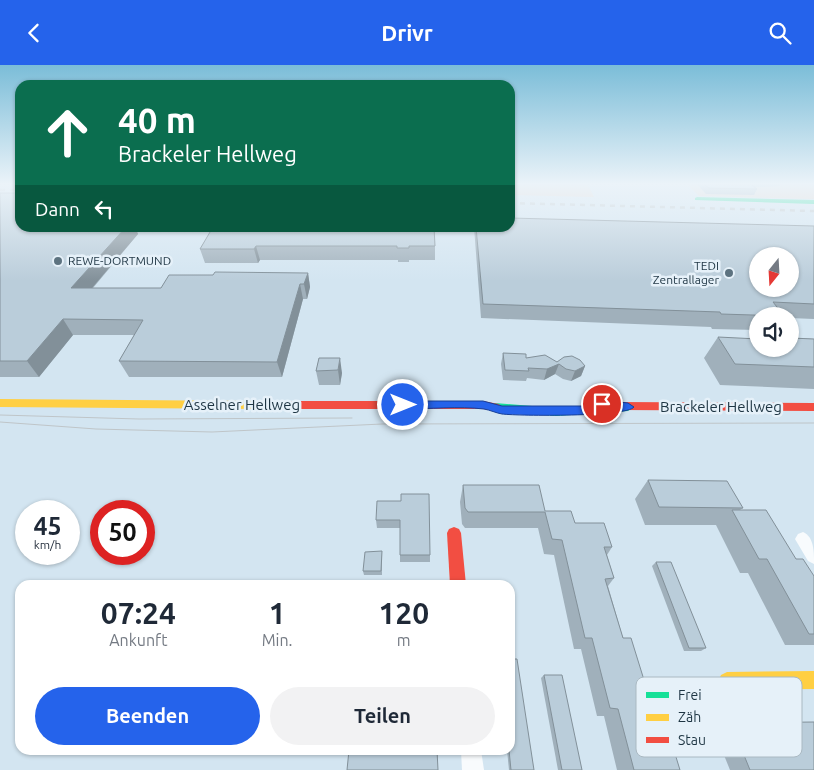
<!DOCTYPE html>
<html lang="de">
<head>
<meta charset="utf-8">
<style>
	:root { --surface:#fff; --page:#f2f2f3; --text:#1f2937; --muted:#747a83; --accent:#2563eb }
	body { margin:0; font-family:Ubuntu,sans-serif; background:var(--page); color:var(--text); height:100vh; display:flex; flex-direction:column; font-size:19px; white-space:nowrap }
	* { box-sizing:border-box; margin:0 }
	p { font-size:16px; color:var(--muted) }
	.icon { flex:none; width:28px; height:28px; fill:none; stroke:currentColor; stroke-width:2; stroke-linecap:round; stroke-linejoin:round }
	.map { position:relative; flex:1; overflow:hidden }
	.drawer { position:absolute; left:15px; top:515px; width:500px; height:175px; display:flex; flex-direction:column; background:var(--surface); border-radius:15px; box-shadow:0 1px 4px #0004 }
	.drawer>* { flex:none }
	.top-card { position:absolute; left:15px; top:15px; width:500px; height:152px; border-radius:15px; box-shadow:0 1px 4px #0004; background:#0b6e4f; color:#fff; overflow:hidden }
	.needle { width:32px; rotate:198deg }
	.controls { position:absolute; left:749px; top:182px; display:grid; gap:10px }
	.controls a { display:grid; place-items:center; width:50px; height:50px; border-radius:50%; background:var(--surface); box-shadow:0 1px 4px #0004; font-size:25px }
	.speed { position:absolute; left:15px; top:435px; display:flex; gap:10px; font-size:25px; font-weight:700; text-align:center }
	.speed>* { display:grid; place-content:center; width:65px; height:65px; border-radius:50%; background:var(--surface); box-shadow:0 1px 4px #0004; line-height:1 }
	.speed small { font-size:12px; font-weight:400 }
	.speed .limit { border:8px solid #d22; background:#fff; color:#111 }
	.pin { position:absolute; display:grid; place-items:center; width:42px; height:42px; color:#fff; margin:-21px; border:2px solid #fff; border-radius:50%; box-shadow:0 1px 5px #0007 }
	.me { position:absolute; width:55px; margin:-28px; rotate:90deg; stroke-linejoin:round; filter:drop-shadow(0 0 4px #0008) }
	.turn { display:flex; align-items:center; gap:18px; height:105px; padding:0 20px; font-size:22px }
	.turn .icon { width:65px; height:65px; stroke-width:2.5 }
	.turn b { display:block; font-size:35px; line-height:42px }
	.then { display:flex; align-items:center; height:48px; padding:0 20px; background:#0003; gap:10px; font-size:19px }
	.eta { display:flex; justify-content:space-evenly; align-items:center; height:85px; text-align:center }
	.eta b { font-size:30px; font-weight:700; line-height:35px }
	.action { display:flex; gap:10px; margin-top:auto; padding:10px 20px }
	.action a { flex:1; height:58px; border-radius:30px; background:var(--accent); color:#fff; font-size:20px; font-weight:700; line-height:58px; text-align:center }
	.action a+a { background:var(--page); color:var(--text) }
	header { display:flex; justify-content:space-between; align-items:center; height:65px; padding:0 20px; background:var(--accent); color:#fff; font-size:22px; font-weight:700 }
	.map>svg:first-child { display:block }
	.green { fill:#ead5c6 }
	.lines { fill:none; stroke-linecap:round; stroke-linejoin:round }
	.street { fill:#f8fbfd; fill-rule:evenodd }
	.fast { fill:#16e098; fill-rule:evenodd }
	.slow { fill:#ffcf43; fill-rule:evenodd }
	.jam { fill:#f24e42; fill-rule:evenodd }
	.tram { stroke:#bfc5c8; stroke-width:1 }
	.rail { stroke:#bfc5c8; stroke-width:2.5; stroke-dasharray:5 5; stroke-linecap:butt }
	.wall { fill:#a0b0bb }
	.shaded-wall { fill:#829099 }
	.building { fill:#bacdda; stroke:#829099; fill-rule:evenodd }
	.route { fill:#2563eb; stroke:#184099 }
	.poi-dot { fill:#5d7380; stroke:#e6f1f9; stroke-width:2 }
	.labels { text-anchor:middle; stroke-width:5; stroke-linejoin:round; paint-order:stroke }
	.far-poi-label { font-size:12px; fill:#1e3543; stroke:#e6f1f9; text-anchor:start }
	.street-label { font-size:15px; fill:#1e3543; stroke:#e6f1f9 }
	.key { fill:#e6f1f9; stroke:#aab9c2; stroke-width:1 }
	.key-label { font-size:14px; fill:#1e3543 }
</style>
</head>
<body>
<header><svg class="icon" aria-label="back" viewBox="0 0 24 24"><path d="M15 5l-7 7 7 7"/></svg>Drivr<svg class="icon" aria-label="search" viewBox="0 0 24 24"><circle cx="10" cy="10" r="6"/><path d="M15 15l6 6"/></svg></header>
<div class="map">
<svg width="814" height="705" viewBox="0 0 814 705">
	<rect width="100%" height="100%" fill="#d3e5f1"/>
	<g class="green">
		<path d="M510,118H587L594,132L510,130Z"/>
		<path d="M686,118H814V134L699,131Z"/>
	</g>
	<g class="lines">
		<g class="street">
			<path d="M803,467C814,472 814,486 814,499L808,496L795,474L798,469Z"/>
			<path d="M461,685H481L484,705H462Z"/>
		</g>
		<g class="fast">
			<path d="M697,132L814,135V139L695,135V133Z"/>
			<path d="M495,338L556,343L628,338L634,342L628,346L556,351L491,345L489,342L491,339Z"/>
		</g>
		<g class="slow">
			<path d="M0,334L269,336L274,340L269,344L0,342Z"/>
			<path d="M814,606V624L727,625L721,622L718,616L721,610L727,607Z"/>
		</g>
		<g class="jam">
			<path d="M269,336H483L499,339L501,342L495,346L483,344H269L264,340Z"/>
			<path d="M617,337L814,338V346L617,345L612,341Z"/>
			<path d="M454,462L459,464L461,468L466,520H450L447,468L449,464Z"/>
		</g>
		<g class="tram">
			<path d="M0,350L139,354L352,353"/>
			<path d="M0,357L96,364L212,367L382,359L814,358"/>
		</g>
		<g class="rail">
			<path d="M0,125H20"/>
			<path d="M510,138L814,146"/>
		</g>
	</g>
	<g class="wall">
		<path d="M696,118H781L779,121L754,122L757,124L754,130L706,129Z"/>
		<path d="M0,128L20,162H135L138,169L93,223H161L213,210L308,208L310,222L307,234H303L282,312H129L119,296L134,270H73L39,312H0Z"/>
		<path d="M814,161V254L790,253V251H758V265L712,264L711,262L481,253L474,162Z"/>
		<path d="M213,162L435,181V195H409V197H398V195H260L258,198H205L200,184Z"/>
		<path d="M718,272L790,284V274L791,273L814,274V324L720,320L704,293Z"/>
		<path d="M503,288L526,293L585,301L581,311L571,316L563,314L555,309L544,315L527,313L526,316L503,315L501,299Z"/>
		<path d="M319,293L342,308L340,320H319L316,306Z"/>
		<path d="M648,415L743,443L740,445L796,494L814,511V580H785L748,508H740L716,460H645L635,434Z"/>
		<path d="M463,420L545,446L575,458L612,482L607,490L614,513L608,521L623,573L680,705H617L604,651H597L581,584H574L554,490L544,489L538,463H465L462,459L460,437Z"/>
		<path d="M401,436L430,490V497H400V463H377L376,455Z"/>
		<path d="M382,486V510H364L363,506Z"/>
		<path d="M656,497L706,583L701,586H684L652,501Z"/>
		<path d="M544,610L582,705H558L541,613Z"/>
		<path d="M731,658L814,705H730L713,663Z"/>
		<path d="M507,685H510L534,705H509Z"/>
	</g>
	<g class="shaded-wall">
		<path d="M126,162H135L138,169L80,237L71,223Z"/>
		<path d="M256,181L260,195L258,198L254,184Z"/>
		<path d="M308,208L310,222L307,234L304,219Z"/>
		<path d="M300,219L303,234L282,312L277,297Z"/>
		<path d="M63,254L73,270L39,312L27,296Z"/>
		<path d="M340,293L342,308L340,320L338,305Z"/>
		<path d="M559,299L555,309L544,315L547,304Z"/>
		<path d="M585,301L581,311L571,316L575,306Z"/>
	</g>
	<g class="building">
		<path d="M703,118H749L757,124L709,123Z"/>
		<path d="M0,128H20V162H126L71,223H161L169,210H213L215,207L308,208L304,219H300L277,297L119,296L143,255L63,254L27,296H0Z"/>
		<path d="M510,153L814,161V239L773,237L784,251L721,249L720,247L483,239L476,162H510ZM758,191H790V224H758Z"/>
		<path d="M213,162H434L435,181H409V183H397V181H256L254,184H200Z"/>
		<path d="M718,272L758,274V284H790V275H793L791,273L814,274V302L735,299Z"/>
		<path d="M503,288L526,289V293L545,290L557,297L564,292L572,291L580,295L585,301L575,306L566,304L559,299L547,304L528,303L529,306L505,305Z"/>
		<path d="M319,293H340L338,305L316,306Z"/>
		<path d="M648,415L727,416L743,443L659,442Z"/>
		<path d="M463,420H539L545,446H571L575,458H604L612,482H604L614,513L605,514L623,573H631L653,644L661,643L680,705H634L618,644L610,643L592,573H585L562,475L552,474L545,447H468L465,443Z"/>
		<path d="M401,429H429L430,490H400V455H376L377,436H401Z"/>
		<path d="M732,445H766L796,494H803L814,511V569H809L767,494H759Z"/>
		<path d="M382,486L381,506H363L365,487Z"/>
		<path d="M656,497H671L706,583H689Z"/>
		<path d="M510,546L513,567H510Z"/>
		<path d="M510,594H517L534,705H511L509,685H510Z"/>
		<path d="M544,610H562L582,705H562Z"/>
		<path d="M814,657V705H750L731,658Z"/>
		<path d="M349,685H437L438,705H347Z"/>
	</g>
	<linearGradient id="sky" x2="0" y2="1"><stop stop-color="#7bbdd8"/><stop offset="0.55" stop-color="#ebf3f9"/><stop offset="1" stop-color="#ebf3f9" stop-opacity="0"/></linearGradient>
	<rect width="814" height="216" fill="url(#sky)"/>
	<path class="route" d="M602,335L628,338L634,342C627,352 519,351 502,349C496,348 490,345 484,344C459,341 429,344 403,344L398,340L403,336H483L502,341H598V336Z"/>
	<g class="poi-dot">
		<circle cx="58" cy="196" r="5"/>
		<circle cx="729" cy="208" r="5"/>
	</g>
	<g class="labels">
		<g class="far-poi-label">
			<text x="68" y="200">REWE-DORTMUND</text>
			<text x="719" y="205" text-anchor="end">TEDI<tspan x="719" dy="14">Zentrallager</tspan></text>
		</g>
		<g class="street-label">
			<text x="242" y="345">Asselner Hellweg</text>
			<text x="721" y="347">Brackeler Hellweg</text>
		</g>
	</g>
	<rect x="636" y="612" width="166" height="80" rx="8" class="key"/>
	<rect x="646" y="627" width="23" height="6" fill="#16e098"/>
	<rect x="646" y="649" width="23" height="7" fill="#ffcf43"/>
	<rect x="646" y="672" width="23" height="6" fill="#f24e42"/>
	<g class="key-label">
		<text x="678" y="635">Frei</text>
		<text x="678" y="657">Zäh</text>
		<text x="678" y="680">Stau</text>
	</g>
</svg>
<div class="controls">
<a><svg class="needle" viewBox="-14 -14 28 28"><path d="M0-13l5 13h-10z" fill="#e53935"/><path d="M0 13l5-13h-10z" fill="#747a83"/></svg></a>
<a><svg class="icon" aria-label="sound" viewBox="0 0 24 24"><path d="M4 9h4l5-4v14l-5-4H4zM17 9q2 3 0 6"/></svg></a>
</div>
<div class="speed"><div>45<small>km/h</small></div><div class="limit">50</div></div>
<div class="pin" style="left:602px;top:339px;background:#d93025"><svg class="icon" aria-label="arrive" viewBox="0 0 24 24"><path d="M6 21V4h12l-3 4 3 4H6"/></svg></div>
<svg class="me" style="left:403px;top:340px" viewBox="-20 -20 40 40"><circle r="17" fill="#2563eb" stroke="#fff" stroke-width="3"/><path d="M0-11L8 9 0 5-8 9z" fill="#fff"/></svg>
<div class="top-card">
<div class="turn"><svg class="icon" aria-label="ahead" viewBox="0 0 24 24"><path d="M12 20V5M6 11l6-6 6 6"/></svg><div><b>40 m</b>Brackeler Hellweg</div></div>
<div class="then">Dann<svg class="icon" aria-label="left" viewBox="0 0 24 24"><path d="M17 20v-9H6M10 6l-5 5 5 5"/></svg></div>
</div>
<section class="drawer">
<div class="eta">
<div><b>07:24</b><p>Ankunft</p></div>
<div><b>1</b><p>Min.</p></div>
<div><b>120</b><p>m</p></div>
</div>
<div class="action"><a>Beenden</a><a>Teilen</a></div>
</section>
</div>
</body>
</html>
